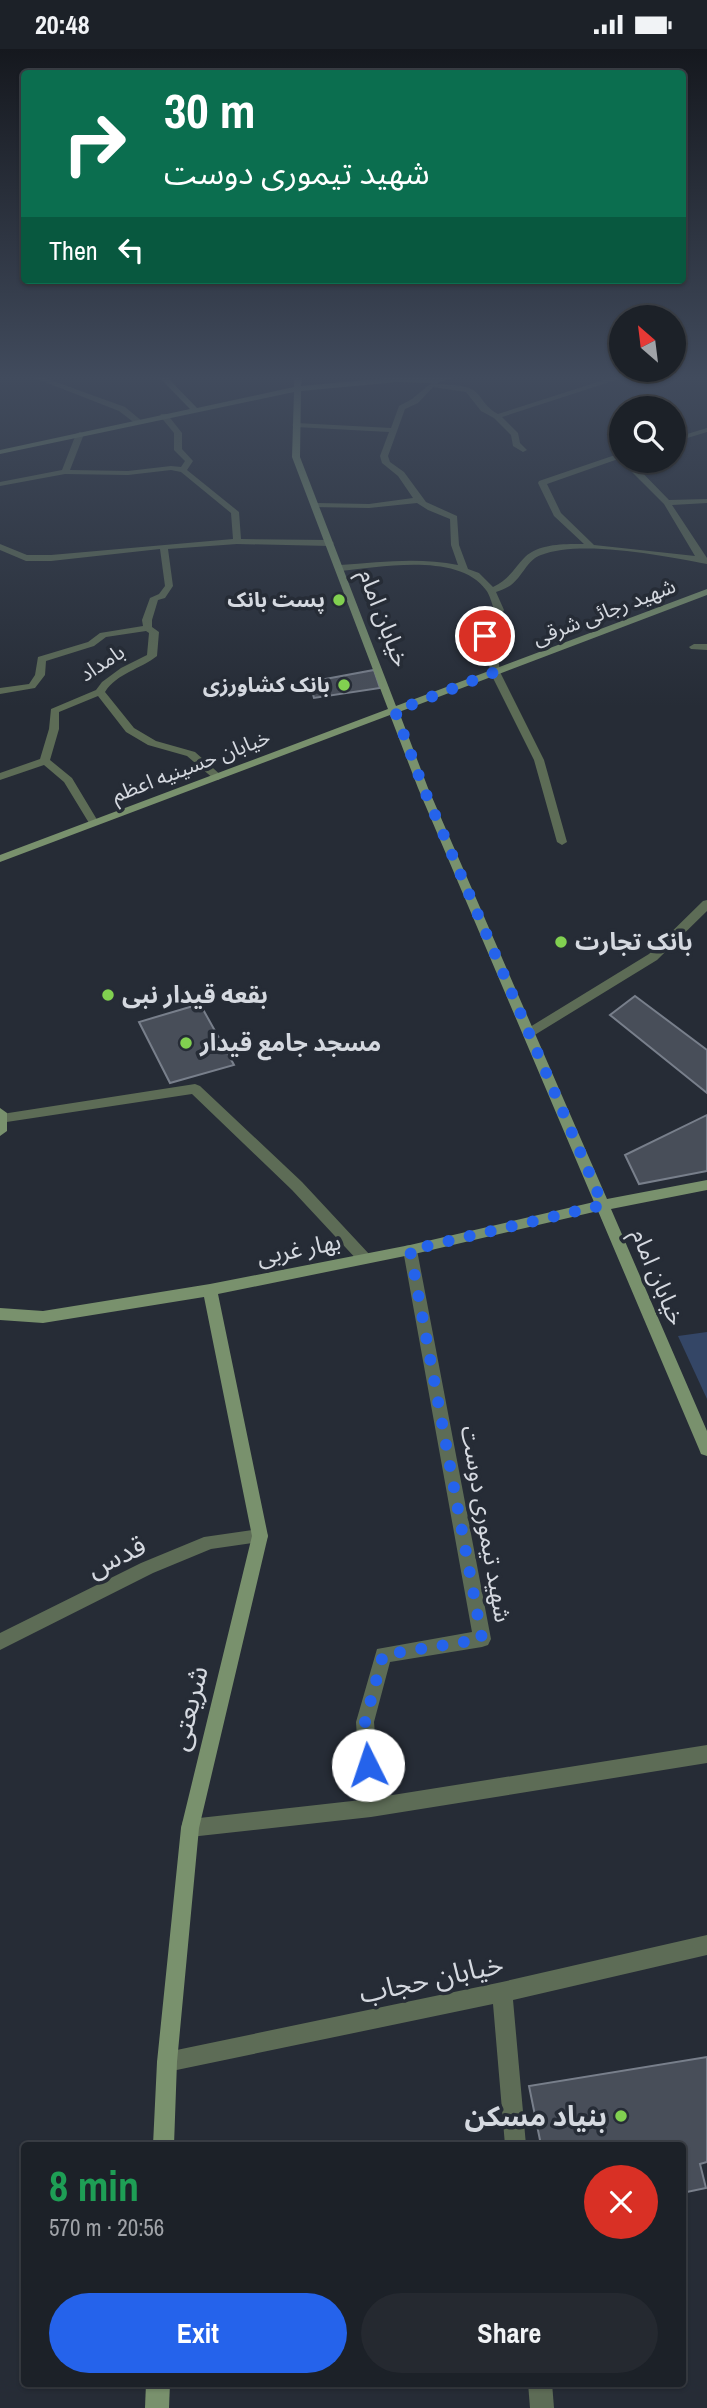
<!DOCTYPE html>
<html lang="en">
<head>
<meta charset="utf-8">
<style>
	:root { --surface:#1c2128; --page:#252930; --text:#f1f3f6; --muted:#a0a3a8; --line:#3a3e45; --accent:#2563eb }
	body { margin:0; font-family:"Archivo Narrow","Noto Sans Arabic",sans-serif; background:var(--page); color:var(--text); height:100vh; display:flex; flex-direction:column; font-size:26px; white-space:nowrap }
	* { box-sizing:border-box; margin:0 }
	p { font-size:23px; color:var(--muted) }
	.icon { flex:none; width:38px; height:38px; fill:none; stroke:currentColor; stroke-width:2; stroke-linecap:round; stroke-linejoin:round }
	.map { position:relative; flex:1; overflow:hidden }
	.side { position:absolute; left:21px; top:2093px; width:665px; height:245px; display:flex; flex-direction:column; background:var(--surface); border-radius:7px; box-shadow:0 2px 5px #0004,0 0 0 2px var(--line) }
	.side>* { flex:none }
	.guide { position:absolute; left:21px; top:21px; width:665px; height:214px; border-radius:7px; box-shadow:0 2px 5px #0004,0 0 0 2px var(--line); background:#0b6e4f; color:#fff; overflow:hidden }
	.needle { width:46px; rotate:332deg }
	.controls { position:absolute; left:609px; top:256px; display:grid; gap:14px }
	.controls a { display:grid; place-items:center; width:77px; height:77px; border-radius:50%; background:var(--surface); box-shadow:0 2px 5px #0004,0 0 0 2px var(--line); font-size:35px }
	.pin { position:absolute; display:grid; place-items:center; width:60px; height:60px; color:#fff; margin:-30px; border:4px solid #fff; border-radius:50%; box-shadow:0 2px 7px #0007 }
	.me { position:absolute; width:77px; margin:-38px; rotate:356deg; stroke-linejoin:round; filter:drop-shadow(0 0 5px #0008) }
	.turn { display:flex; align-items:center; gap:24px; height:147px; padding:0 28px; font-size:32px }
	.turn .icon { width:91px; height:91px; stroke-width:2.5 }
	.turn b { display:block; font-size:49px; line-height:60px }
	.then { display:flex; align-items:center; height:66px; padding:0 28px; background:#0003; gap:14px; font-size:26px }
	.round { display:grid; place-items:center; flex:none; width:74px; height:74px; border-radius:37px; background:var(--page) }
	.overview { display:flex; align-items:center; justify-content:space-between; height:119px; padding:0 28px }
	h1 { font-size:42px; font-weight:700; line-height:52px; color:#1e9e55 }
	.button { display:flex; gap:14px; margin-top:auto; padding:14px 28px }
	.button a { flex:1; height:80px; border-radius:42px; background:var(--accent); color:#fff; font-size:28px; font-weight:700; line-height:80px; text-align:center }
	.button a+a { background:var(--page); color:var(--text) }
	.status { display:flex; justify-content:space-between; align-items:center; height:49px; padding:0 35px; background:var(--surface); direction:ltr }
	.status svg { height:19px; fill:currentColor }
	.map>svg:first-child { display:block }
	.green { fill:#344666 }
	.building { fill:#484e59; stroke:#787f8b; stroke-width:2 }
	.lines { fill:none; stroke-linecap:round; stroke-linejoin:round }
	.street { fill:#5d6c56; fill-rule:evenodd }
	.secondary { fill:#79916d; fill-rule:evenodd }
	.route { stroke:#2563eb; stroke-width:12; stroke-dasharray:0 21.6 }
	.poi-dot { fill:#81d050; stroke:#262c36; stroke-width:2.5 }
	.labels { text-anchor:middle; stroke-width:7; stroke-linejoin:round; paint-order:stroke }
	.far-poi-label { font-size:21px; font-weight:bold; fill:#d5d9e0; stroke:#262c36; text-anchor:end }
	.far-street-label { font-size:21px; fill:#d5d9e0; stroke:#262c36 }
	.street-label { font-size:24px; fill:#d5d9e0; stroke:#262c36 }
	.poi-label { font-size:24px; font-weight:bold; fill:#d5d9e0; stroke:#262c36; text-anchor:start }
	.near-street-label { font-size:28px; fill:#d5d9e0; stroke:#262c36 }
	.near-poi-label { font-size:28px; font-weight:bold; fill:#d5d9e0; stroke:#262c36; text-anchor:end }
</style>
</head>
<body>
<div class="status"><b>20:48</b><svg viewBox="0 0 49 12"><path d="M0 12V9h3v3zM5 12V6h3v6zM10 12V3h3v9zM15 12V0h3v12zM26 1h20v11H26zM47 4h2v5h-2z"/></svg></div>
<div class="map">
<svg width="707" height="2359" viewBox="0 0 707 2359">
	<rect width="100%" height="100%" fill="#262c36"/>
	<path class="green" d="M707,1283V1350L678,1287Z"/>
	<g class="building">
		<path d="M374,621L380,639L314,649L309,633Z"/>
		<path d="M635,947L707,1001V1044L610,966Z"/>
		<path d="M200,955L234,1016L170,1034L139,973Z"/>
		<path d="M707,1066V1122L639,1135L625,1106Z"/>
		<path d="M707,2008V2113L700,2115L706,2139L682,2144V2096H541L529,2037Z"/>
	</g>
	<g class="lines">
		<g class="street">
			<path d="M32,328H42L125,358L143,373L136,375L119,362Z"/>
			<path d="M613,328H625L502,368L518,384L520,394L527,401L523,403L513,397L511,386L494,369L481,362L466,343L433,338L418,354L405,360L388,407L390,413L404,423L426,453L457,467L459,496L468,520L479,524L493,538C509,531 514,519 525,508C540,494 566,495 584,495L554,467L538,434L539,432L621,404V409L547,435L561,464L594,496L695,507L664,455L622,413L621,411H630L669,451L707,450V454L672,456L707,509V515C666,507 580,490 541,506C527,511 523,527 511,536C507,539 501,541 496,543L504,561L490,587L497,600L500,623L544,711L567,793L562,796L557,793L534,711L490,623L487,600L480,587L494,561C492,555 490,546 486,541C459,503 380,518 340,522L336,519L340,516C380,513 419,508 458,516L451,496L450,470L428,461L417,454L369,459L312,458V454H315L369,455L413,449L398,427L382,414L380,407L389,383L296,378L292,376L296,374L391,379L399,357L412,350L436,330L440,332L437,335C448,336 463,335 473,341C482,346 483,357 498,365Z"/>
			<path d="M161,365H167L182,384V400L193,412L187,421L239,463L241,490L330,491L334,494L330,497L237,495L168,500L173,537L165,549L158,551L152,571V578L159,583L157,607C141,620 117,624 105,643L134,679L156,692L195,703L223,728L218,731L214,730L187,707L148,696L126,683L98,647L59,663V680L50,711L72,729L99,774L94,777L89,774L64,733L44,716L0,731V724L40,710L49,680L51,660L96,641L102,633L121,619L147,606L149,584L146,582L106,588L94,597L46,612L45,626L35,639L0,645V639L29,635L35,626L38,608L88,593L100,584L143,577L142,571L150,549L159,545L165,537L160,500L51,512H26L0,501V495L27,506H51L233,490L231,464L181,423L171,421L128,426L65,425L0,437V433L62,421L76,385L80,383L84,385L70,421L128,422L171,417L181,418L185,412L174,401V384L160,367Z"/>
			<path d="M707,379V383L674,393V389Z"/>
			<path d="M694,595H707V601L691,600L689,598Z"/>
			<path d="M707,851V862L657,911L533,987H525L523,984L525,981L649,905L703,852Z"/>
			<path d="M195,1035L200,1037L302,1133L370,1206L372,1210L370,1214H360L292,1141L192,1045L0,1074V1066L2,1065Z"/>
			<path d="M410,1196L415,1197L417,1201L491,1590L488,1596L482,1598L390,1613L374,1673L380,1748L707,1696V1714L371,1768L190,1788L183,1786L181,1779L183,1772L190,1770L361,1751L356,1673L377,1600L472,1583L403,1201L405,1197Z"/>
			<path d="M260,1480L266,1482L268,1487L266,1492L211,1500L153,1524L0,1601V1584L141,1514L204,1488Z"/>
			<path d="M707,1886V1906L513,1951L526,2096H505L493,1955L167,2023L160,2020L157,2013L160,2006L167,2003L502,1933Z"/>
			<path d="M528,2334H552L554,2359H530Z"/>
		</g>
		<g class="secondary">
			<path d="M159,328H167L197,359L294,338V328H302L301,337L388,329L456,328L436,334L397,333L301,342L300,408L396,657L707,540V546L399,663L428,739L607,1150L707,1131V1141L611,1160L707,1382V1407L701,1405L699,1400L598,1162L410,1206L218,1245L268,1487L199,1779L177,2013L174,2096H153L157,2013L181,1779L252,1487L204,1248L43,1274L0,1271V1259L43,1262L210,1235L410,1196L594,1153L418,739L390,666L0,813V806L388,660L292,408L294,343L0,405V401L190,360Z"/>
			<path d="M0,1059L7,1064V1082L0,1087Z"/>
			<path d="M146,2334H170L169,2359H145Z"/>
		</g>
	</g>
	<linearGradient id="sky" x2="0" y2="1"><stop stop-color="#15181e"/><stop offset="0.5" stop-color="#414b5d"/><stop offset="1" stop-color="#414b5d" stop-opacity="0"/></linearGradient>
	<rect width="707" height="658" fill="url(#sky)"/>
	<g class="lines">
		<path class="route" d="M368,1716L365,1673L383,1606L482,1590L410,1201L603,1156L423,738L395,662L495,623L492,600L485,587"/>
	</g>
	<g class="poi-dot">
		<circle cx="339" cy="551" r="7"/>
		<circle cx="344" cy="636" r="7"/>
		<circle cx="561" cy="893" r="7"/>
		<circle cx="108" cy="946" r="7"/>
		<circle cx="186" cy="994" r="7"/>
		<circle cx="621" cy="2067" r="7"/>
	</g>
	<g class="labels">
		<g class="far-poi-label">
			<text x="325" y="558">پست بانک</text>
			<text x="330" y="643">بانک کشاورزی</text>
		</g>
		<g class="far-street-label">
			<text transform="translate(604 563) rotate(-21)" y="7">شهید رجائی شرقی</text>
			<text transform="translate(102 614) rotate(-33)" y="7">بامداد</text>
			<text transform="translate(191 717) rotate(-21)" y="7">خیابان حسینیه اعظم</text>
		</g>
		<g class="street-label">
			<text transform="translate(384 569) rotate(69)" y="8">خیابان امام</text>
			<text transform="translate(299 1200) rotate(-11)" y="8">بهار غربی</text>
			<text transform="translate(658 1228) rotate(67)" y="8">خیابان امام</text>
			<text transform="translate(486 1475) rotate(80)" y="8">شهید تیموری دوست</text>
		</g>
		<g class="poi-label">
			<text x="575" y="901">بانک تجارت</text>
			<text x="122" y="954">بقعه قیدار نبی</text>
			<text x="200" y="1002">مسجد جامع قیدار</text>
		</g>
		<g class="near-street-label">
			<text transform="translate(116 1507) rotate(-25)" y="10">قدس</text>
			<text transform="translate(188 1659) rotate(-76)" y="10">شریعتی</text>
			<text transform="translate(431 1929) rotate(-12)" y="10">خیابان حجاب</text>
		</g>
		<g class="near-poi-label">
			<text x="607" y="2077">بنیاد مسکن</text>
		</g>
	</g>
</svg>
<div class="controls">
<a><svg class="needle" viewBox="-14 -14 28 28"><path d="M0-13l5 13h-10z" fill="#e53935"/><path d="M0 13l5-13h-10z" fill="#a0a3a8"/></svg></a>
<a><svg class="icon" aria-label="search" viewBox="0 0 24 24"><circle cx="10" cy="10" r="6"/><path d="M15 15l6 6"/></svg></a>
</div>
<div class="pin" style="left:485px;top:587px;background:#d93025"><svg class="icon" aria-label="arrive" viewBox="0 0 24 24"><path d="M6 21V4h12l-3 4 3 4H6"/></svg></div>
<svg class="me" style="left:368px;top:1716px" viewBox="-20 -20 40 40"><circle r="19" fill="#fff"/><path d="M0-13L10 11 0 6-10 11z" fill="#2563eb"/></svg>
<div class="guide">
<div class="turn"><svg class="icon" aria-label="right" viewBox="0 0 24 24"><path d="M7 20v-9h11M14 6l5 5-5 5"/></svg><div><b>30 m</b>شهید تیموری دوست</div></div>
<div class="then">Then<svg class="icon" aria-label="left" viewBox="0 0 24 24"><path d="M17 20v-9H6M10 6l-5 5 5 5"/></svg></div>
</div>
<section class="side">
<div class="overview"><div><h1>8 min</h1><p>570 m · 20:56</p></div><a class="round" style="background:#d93025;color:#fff"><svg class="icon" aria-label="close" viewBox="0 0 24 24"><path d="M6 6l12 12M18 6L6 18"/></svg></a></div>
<div class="button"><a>Exit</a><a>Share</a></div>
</section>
</div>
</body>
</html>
